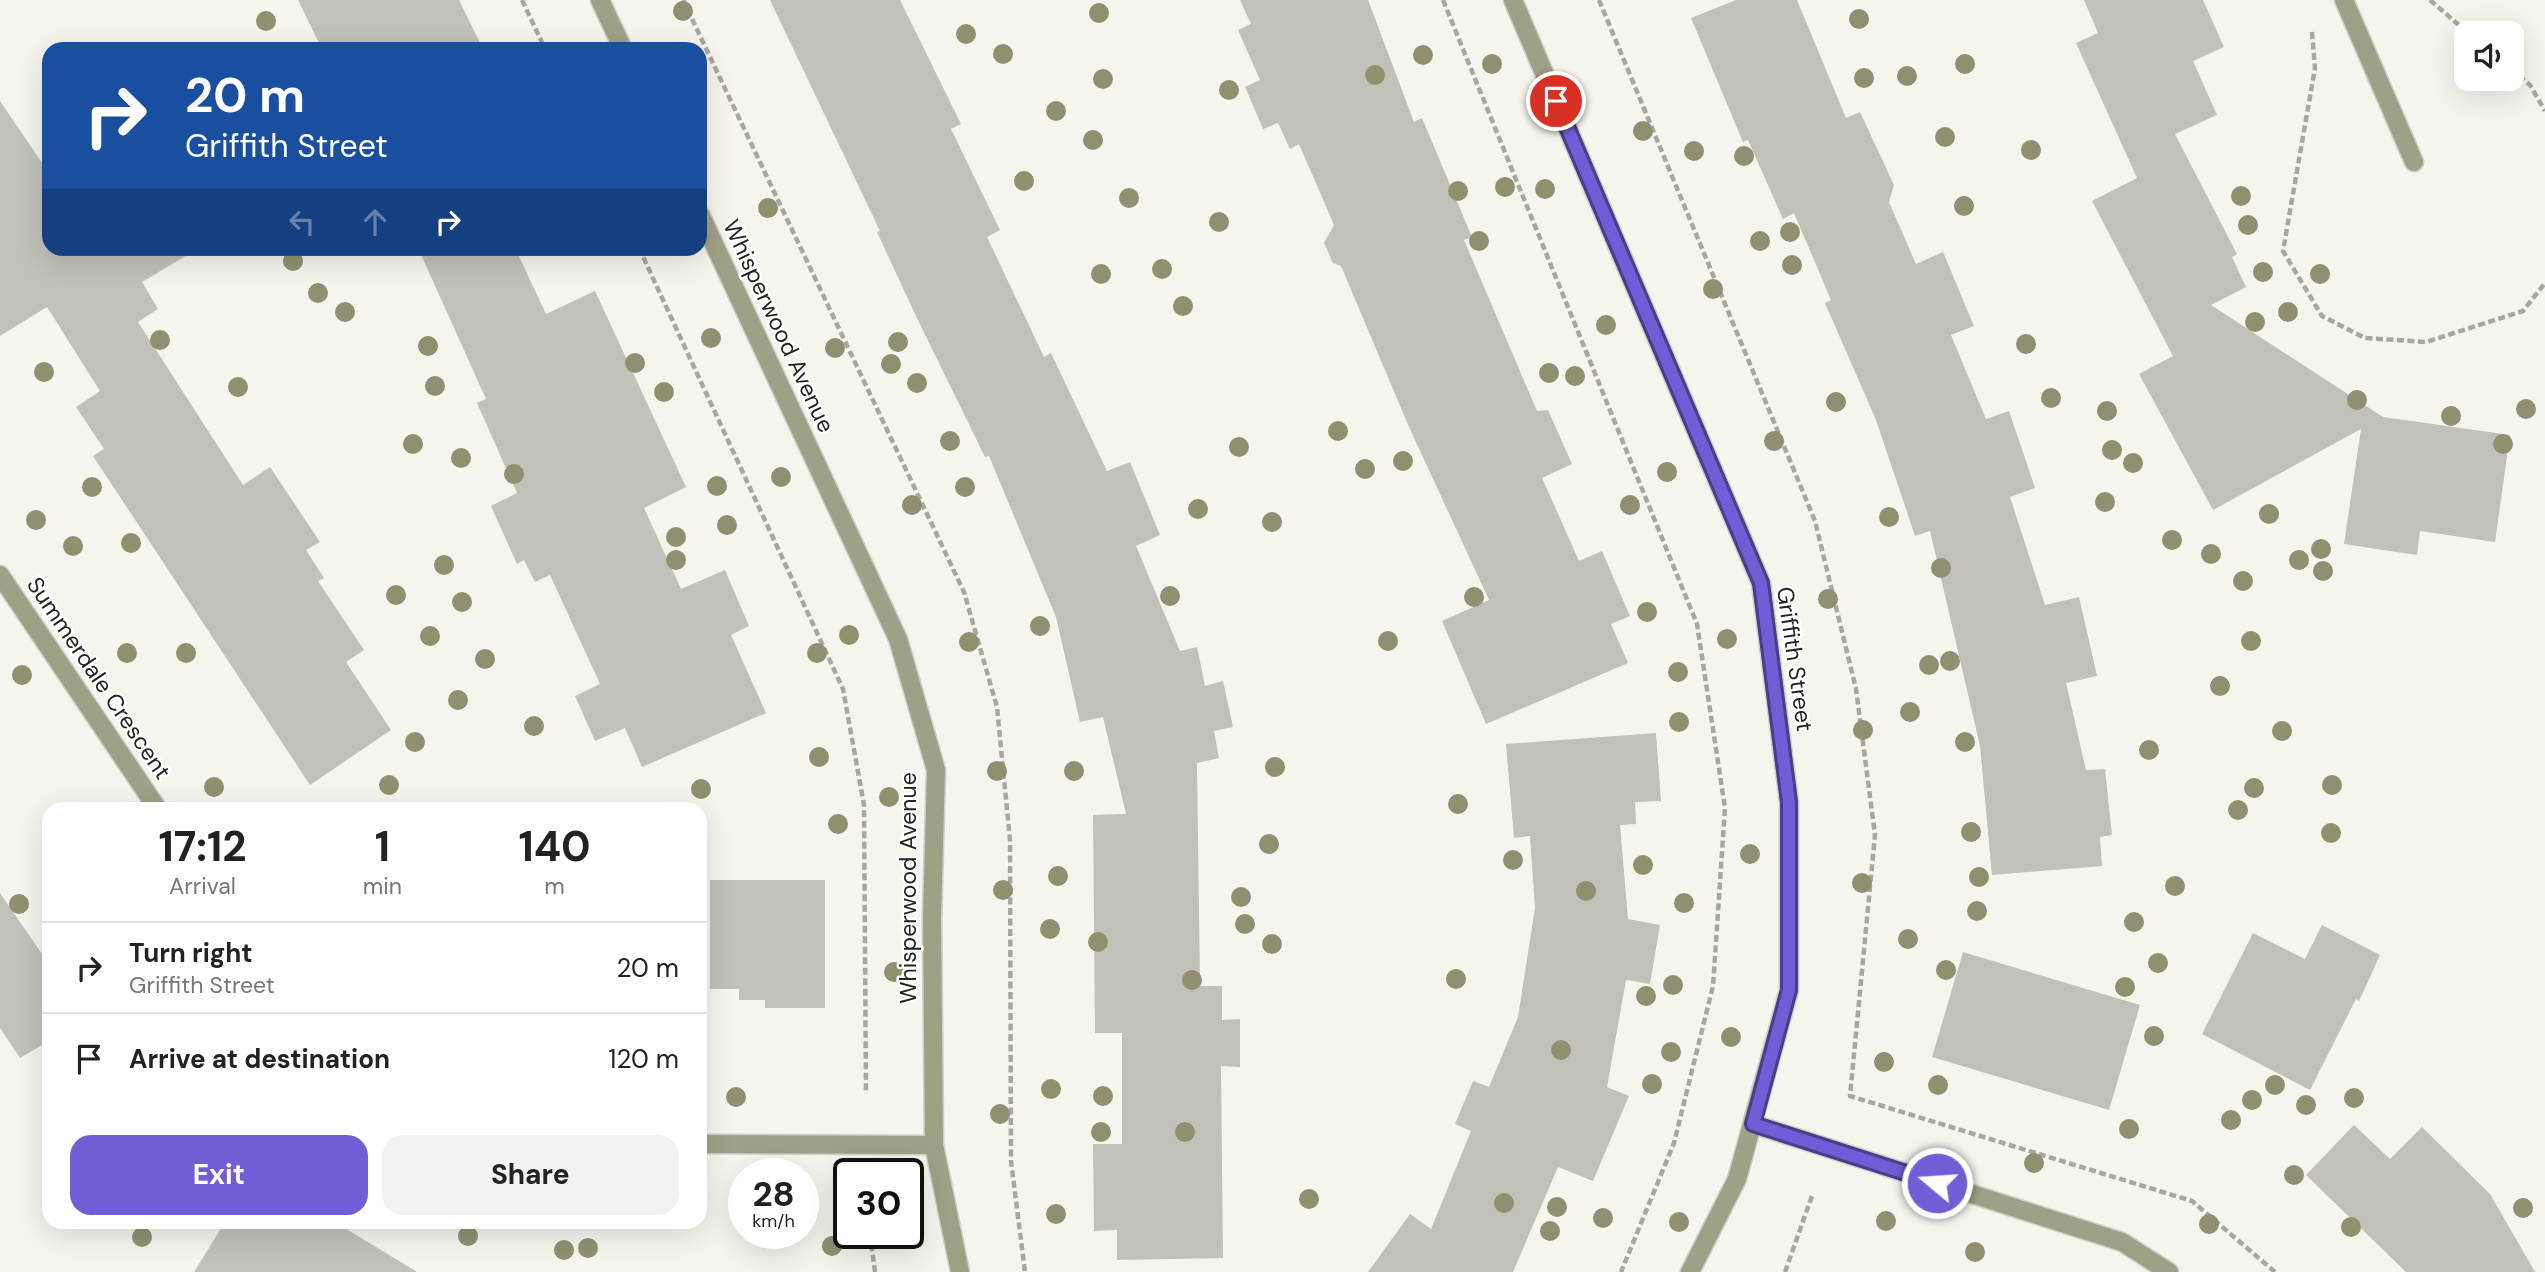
<!DOCTYPE html>
<html lang="en">
<head>
<meta charset="utf-8">
<style>
	:root { --surface:#fff; --page:#f2f2f2; --text:#222; --muted:#767676; --line:#e0e0e0; --accent:#735dd7 }
	body { margin:0; font-family:"DM Sans",sans-serif; background:var(--page); color:var(--text); height:100vh; display:flex; flex-direction:column; font-size:26px; white-space:nowrap }
	* { box-sizing:border-box; margin:0 }
	p { font-size:23px; color:var(--muted) }
	.icon { flex:none; width:38px; height:38px; fill:none; stroke:currentColor; stroke-width:2; stroke-linecap:round; stroke-linejoin:round }
	.map { position:relative; flex:1; overflow:hidden }
	.sheet { position:absolute; left:42px; top:802px; width:665px; height:427px; display:flex; flex-direction:column; background:var(--surface); border-radius:21px; box-shadow:0 7px 28px #0002 }
	.sheet>* { flex:none }
	.guide { position:absolute; left:42px; top:42px; width:665px; height:214px; border-radius:21px; box-shadow:0 7px 28px #0002; background:#1a4fa0; color:#fff; overflow:hidden }
	.buttons { position:absolute; left:2454px; top:21px; display:grid; gap:14px }
	.buttons a { display:grid; place-items:center; width:70px; height:70px; border-radius:14px; background:var(--surface); box-shadow:0 7px 28px #0002; font-size:35px }
	.speed { position:absolute; left:728px; top:1158px; display:flex; gap:14px; font-size:35px; font-weight:700; text-align:center }
	.speed>* { display:grid; place-content:center; width:91px; height:91px; border-radius:50%; background:var(--surface); box-shadow:0 7px 28px #0002; line-height:1 }
	.speed small { font-size:18px; font-weight:400 }
	.speed .limit { border:4px solid #111; border-radius:10px; background:#fff; color:#111 }
	.pin { position:absolute; display:grid; place-items:center; width:60px; height:60px; color:#fff; margin:-30px; border:4px solid #fff; border-radius:50%; box-shadow:0 2px 7px #0007 }
	.me { position:absolute; width:77px; margin:-38px; rotate:288deg; stroke-linejoin:round; filter:drop-shadow(0 0 5px #0008) }
	.turn { display:flex; align-items:center; gap:24px; height:147px; padding:0 28px; font-size:32px }
	.turn .icon { width:91px; height:91px; stroke-width:2.5 }
	.turn b { display:block; font-size:49px; line-height:60px }
	.lanes { display:flex; align-items:center; height:66px; padding:0 28px; background:#0003; justify-content:center; gap:35px; direction:ltr }
	.lanes .off { opacity:.35 }
	.eta { display:flex; justify-content:space-evenly; align-items:center; height:119px; text-align:center }
	.eta b { font-size:42px; font-weight:700; line-height:49px }
	.cta { display:flex; gap:14px; margin-top:auto; padding:14px 28px }
	.cta a { flex:1; height:80px; border-radius:21px; background:var(--accent); color:#fff; font-size:28px; font-weight:700; line-height:80px; text-align:center }
	.cta a+a { background:var(--page); color:var(--text) }
	ul { padding:0; list-style:none }
	li { display:flex; align-items:center; gap:21px; height:91px; padding:0 28px; border-top:2px solid var(--line) }
	li div { flex:1 }
	li b { display:block; font-size:26px }
	li em { font-style:normal }
	.map>svg:first-child { display:block }
	.building { fill:#c1c1ba }
	.lines { fill:none; stroke-linecap:round; stroke-linejoin:round }
	.minor-casing { stroke:#cfcfc9; stroke-width:21 }
	.path { stroke:#a7a7a1; stroke-width:4.5; stroke-dasharray:7 3.5; stroke-linecap:butt }
	.minor { stroke:#a0a086; stroke-width:18 }
	.tree { fill:#909071 }
	.route-casing { stroke:#4b3c8c; stroke-width:18 }
	.route { stroke:#735dd7; stroke-width:12 }
	.labels { text-anchor:middle; stroke-width:5; stroke-linejoin:round; paint-order:stroke }
	.street-label { font-size:23px; fill:#22221f; stroke:#fff }
</style>
</head>
<body>
<div class="map">
<svg width="2545" height="1272" viewBox="0 0 2545 1272">
	<rect width="100%" height="100%" fill="#f5f5ee"/>
	<g class="building">
		<path d="M298,0H459L483,49H322Z"/>
		<path d="M770,0H900L961,124L951,129L1000,230L987,237L1044,357L1051,353L1107,471L1130,462L1160,535L1136,546L1180,651L1197,647L1205,686L1223,681L1233,727L1214,731L1219,758L1197,763L1200,986H1222V1020L1240,1019V1067L1221,1066L1223,1258L1117,1260V1230L1094,1231L1093,1144H1122V1033H1095L1093,815L1126,814L1103,717L1080,722L1056,617L989,456L985,457L915,314L877,232L880,231Z"/>
		<path d="M1240,0H1368L1414,122L1422,118L1472,237L1464,240L1537,411L1548,410L1572,464L1542,478L1579,561L1602,551L1630,616L1611,624L1628,663L1486,724L1442,621L1489,600L1409,427L1341,266L1333,263L1324,243L1334,225L1299,144L1290,149L1278,123L1263,129L1245,87L1260,80L1238,30L1251,24Z"/>
		<path d="M1736,0H1797L1846,118L1860,112L1894,185L1889,202L1916,264L1943,252L1974,326L1951,335L1986,419L2009,411L2035,488L2010,497L2045,605L2079,597L2097,676L2066,683L2086,770L2105,769L2112,835L2100,837L2102,866L1992,875L1980,746L1930,531L1915,536L1876,420L1825,303L1831,300L1794,213L1783,219L1748,140L1743,142L1691,18Z"/>
		<path d="M2084,0H2203L2224,47L2193,61L2217,115L2175,134L2237,254L2232,257L2246,287L2211,305L2383,417L2510,435L2495,542L2420,531L2417,555L2344,544L2361,429L2213,510L2139,374L2173,356L2092,201L2137,178L2076,43L2098,33Z"/>
		<path d="M0,101L49,173V248H199L142,282L158,309L138,322L243,485L270,467L320,542L306,550L324,578L318,581L364,650L346,662L391,730L310,785L93,456L104,449L76,407L100,391L47,307L0,336Z"/>
		<path d="M418,248H515L546,314L595,291L686,487L644,508L681,589L725,570L749,626L731,635L766,713L642,767L625,728L595,741L575,696L600,684L550,575L535,582L524,560L517,564L491,506L517,493L477,403L486,399Z"/>
		<path d="M1656,733L1661,801L1635,802L1636,824L1620,825L1628,919L1660,925L1650,984L1626,980L1607,1087L1629,1096L1593,1181L1558,1167L1513,1272H1368L1410,1214L1431,1229L1471,1131L1455,1124L1473,1081L1489,1087L1518,1017L1535,908L1530,836L1514,838L1506,744Z"/>
		<path d="M710,880H825V1008H765V1000H739V989H710Z"/>
		<path d="M0,893L49,964V1041L20,1058L0,1028Z"/>
		<path d="M2322,925L2380,955L2359,1001L2356,999L2310,1090L2202,1034L2253,933L2305,959Z"/>
		<path d="M1963,952L2140,1005L2109,1110L1932,1057Z"/>
		<path d="M2354,1125L2390,1159L2422,1127L2490,1194L2535,1272H2406L2306,1175Z"/>
		<path d="M225,1222H335L417,1272H194Z"/>
	</g>
	<g class="lines">
		<defs>
			<g id="minor">
				<path d="M600,0L623,49"/>
				<path d="M1513,0L1761,583L1789,802V990L1737,1179L1690,1272"/>
				<path d="M2344,0L2414,162"/>
				<path d="M700,214L898,639L936,770L932,918L934,1145L960,1272"/>
				<path d="M0,575L157,808"/>
				<path d="M1753,1124L2122,1242L2169,1272"/>
				<path d="M700,1144L934,1145"/>
			</g>
		</defs>
		<use href="#minor" class="minor-casing"/>
		<g class="path">
			<path d="M522,0L545,49"/>
			<path d="M683,0L964,592L997,707L1010,840L1011,1161L1025,1272"/>
			<path d="M1443,0L1697,624L1725,808L1713,986L1674,1143L1621,1272"/>
			<path d="M1599,0L1815,521L1856,689L1875,835L1850,1096L2192,1201L2275,1272"/>
			<path d="M2430,0L2468,33"/>
			<path d="M2312,32L2315,68L2283,251L2322,316L2365,338L2426,342L2523,311L2545,283"/>
			<path d="M2511,69L2530,85L2545,111"/>
			<path d="M639,248L843,689L864,805L866,1094"/>
			<path d="M870,1234L875,1272"/>
			<path d="M1785,1272L1813,1193"/>
		</g>
		<use href="#minor" class="minor"/>
	</g>
	<g class="tree">
		<circle cx="683" cy="11" r="10"/>
		<circle cx="1099" cy="13" r="10"/>
		<circle cx="1859" cy="19" r="10"/>
		<circle cx="266" cy="21" r="10"/>
		<circle cx="966" cy="34" r="10"/>
		<circle cx="1003" cy="54" r="10"/>
		<circle cx="1423" cy="55" r="10"/>
		<circle cx="1492" cy="64" r="10"/>
		<circle cx="1965" cy="64" r="10"/>
		<circle cx="1375" cy="75" r="10"/>
		<circle cx="1907" cy="76" r="10"/>
		<circle cx="1864" cy="78" r="10"/>
		<circle cx="1103" cy="79" r="10"/>
		<circle cx="1229" cy="90" r="10"/>
		<circle cx="1056" cy="111" r="10"/>
		<circle cx="1643" cy="131" r="10"/>
		<circle cx="1945" cy="137" r="10"/>
		<circle cx="1093" cy="140" r="10"/>
		<circle cx="2031" cy="150" r="10"/>
		<circle cx="1694" cy="151" r="10"/>
		<circle cx="1744" cy="156" r="10"/>
		<circle cx="1024" cy="181" r="10"/>
		<circle cx="1505" cy="187" r="10"/>
		<circle cx="1545" cy="189" r="10"/>
		<circle cx="1458" cy="191" r="10"/>
		<circle cx="2241" cy="196" r="10"/>
		<circle cx="1129" cy="198" r="10"/>
		<circle cx="1964" cy="206" r="10"/>
		<circle cx="768" cy="208" r="10"/>
		<circle cx="1219" cy="222" r="10"/>
		<circle cx="2248" cy="225" r="10"/>
		<circle cx="1790" cy="232" r="10"/>
		<circle cx="1479" cy="241" r="10"/>
		<circle cx="1760" cy="241" r="10"/>
		<circle cx="293" cy="261" r="10"/>
		<circle cx="1792" cy="265" r="10"/>
		<circle cx="1162" cy="269" r="10"/>
		<circle cx="2263" cy="272" r="10"/>
		<circle cx="1101" cy="274" r="10"/>
		<circle cx="2320" cy="274" r="10"/>
		<circle cx="1713" cy="289" r="10"/>
		<circle cx="318" cy="293" r="10"/>
		<circle cx="1183" cy="306" r="10"/>
		<circle cx="345" cy="312" r="10"/>
		<circle cx="2288" cy="312" r="10"/>
		<circle cx="2255" cy="322" r="10"/>
		<circle cx="1606" cy="325" r="10"/>
		<circle cx="711" cy="338" r="10"/>
		<circle cx="160" cy="340" r="10"/>
		<circle cx="898" cy="342" r="10"/>
		<circle cx="2026" cy="344" r="10"/>
		<circle cx="428" cy="346" r="10"/>
		<circle cx="835" cy="348" r="10"/>
		<circle cx="635" cy="363" r="10"/>
		<circle cx="891" cy="364" r="10"/>
		<circle cx="44" cy="372" r="10"/>
		<circle cx="1549" cy="373" r="10"/>
		<circle cx="1575" cy="376" r="10"/>
		<circle cx="917" cy="383" r="10"/>
		<circle cx="435" cy="386" r="10"/>
		<circle cx="238" cy="387" r="10"/>
		<circle cx="664" cy="392" r="10"/>
		<circle cx="2051" cy="398" r="10"/>
		<circle cx="2357" cy="400" r="10"/>
		<circle cx="1836" cy="402" r="10"/>
		<circle cx="2526" cy="409" r="10"/>
		<circle cx="2107" cy="411" r="10"/>
		<circle cx="2451" cy="416" r="10"/>
		<circle cx="1338" cy="431" r="10"/>
		<circle cx="950" cy="441" r="10"/>
		<circle cx="1774" cy="441" r="10"/>
		<circle cx="413" cy="444" r="10"/>
		<circle cx="2503" cy="444" r="10"/>
		<circle cx="1239" cy="447" r="10"/>
		<circle cx="2112" cy="450" r="10"/>
		<circle cx="461" cy="458" r="10"/>
		<circle cx="1403" cy="461" r="10"/>
		<circle cx="2133" cy="463" r="10"/>
		<circle cx="1365" cy="469" r="10"/>
		<circle cx="1667" cy="472" r="10"/>
		<circle cx="514" cy="474" r="10"/>
		<circle cx="781" cy="477" r="10"/>
		<circle cx="717" cy="486" r="10"/>
		<circle cx="92" cy="487" r="10"/>
		<circle cx="965" cy="487" r="10"/>
		<circle cx="2105" cy="502" r="10"/>
		<circle cx="912" cy="505" r="10"/>
		<circle cx="1630" cy="505" r="10"/>
		<circle cx="1198" cy="509" r="10"/>
		<circle cx="2269" cy="514" r="10"/>
		<circle cx="1889" cy="517" r="10"/>
		<circle cx="36" cy="520" r="10"/>
		<circle cx="1272" cy="522" r="10"/>
		<circle cx="727" cy="525" r="10"/>
		<circle cx="676" cy="537" r="10"/>
		<circle cx="2172" cy="540" r="10"/>
		<circle cx="131" cy="543" r="10"/>
		<circle cx="73" cy="546" r="10"/>
		<circle cx="2321" cy="549" r="10"/>
		<circle cx="2211" cy="554" r="10"/>
		<circle cx="676" cy="560" r="10"/>
		<circle cx="2299" cy="560" r="10"/>
		<circle cx="444" cy="565" r="10"/>
		<circle cx="1941" cy="568" r="10"/>
		<circle cx="2323" cy="571" r="10"/>
		<circle cx="2243" cy="581" r="10"/>
		<circle cx="396" cy="595" r="10"/>
		<circle cx="1170" cy="596" r="10"/>
		<circle cx="1474" cy="597" r="10"/>
		<circle cx="1828" cy="599" r="10"/>
		<circle cx="462" cy="602" r="10"/>
		<circle cx="1647" cy="612" r="10"/>
		<circle cx="1040" cy="626" r="10"/>
		<circle cx="849" cy="635" r="10"/>
		<circle cx="430" cy="636" r="10"/>
		<circle cx="1727" cy="639" r="10"/>
		<circle cx="1388" cy="641" r="10"/>
		<circle cx="2251" cy="641" r="10"/>
		<circle cx="969" cy="642" r="10"/>
		<circle cx="127" cy="653" r="10"/>
		<circle cx="186" cy="653" r="10"/>
		<circle cx="817" cy="653" r="10"/>
		<circle cx="485" cy="659" r="10"/>
		<circle cx="1950" cy="661" r="10"/>
		<circle cx="1929" cy="665" r="10"/>
		<circle cx="1678" cy="672" r="10"/>
		<circle cx="22" cy="675" r="10"/>
		<circle cx="2220" cy="686" r="10"/>
		<circle cx="458" cy="700" r="10"/>
		<circle cx="1910" cy="712" r="10"/>
		<circle cx="1679" cy="722" r="10"/>
		<circle cx="534" cy="726" r="10"/>
		<circle cx="1863" cy="730" r="10"/>
		<circle cx="2282" cy="731" r="10"/>
		<circle cx="415" cy="742" r="10"/>
		<circle cx="1965" cy="742" r="10"/>
		<circle cx="2149" cy="750" r="10"/>
		<circle cx="819" cy="757" r="10"/>
		<circle cx="1275" cy="767" r="10"/>
		<circle cx="997" cy="771" r="10"/>
		<circle cx="1074" cy="771" r="10"/>
		<circle cx="389" cy="785" r="10"/>
		<circle cx="2332" cy="785" r="10"/>
		<circle cx="214" cy="787" r="10"/>
		<circle cx="2254" cy="788" r="10"/>
		<circle cx="701" cy="789" r="10"/>
		<circle cx="889" cy="797" r="10"/>
		<circle cx="1458" cy="804" r="10"/>
		<circle cx="2238" cy="810" r="10"/>
		<circle cx="838" cy="824" r="10"/>
		<circle cx="1971" cy="832" r="10"/>
		<circle cx="2331" cy="833" r="10"/>
		<circle cx="1269" cy="844" r="10"/>
		<circle cx="1750" cy="854" r="10"/>
		<circle cx="1513" cy="860" r="10"/>
		<circle cx="1643" cy="865" r="10"/>
		<circle cx="1058" cy="876" r="10"/>
		<circle cx="1979" cy="877" r="10"/>
		<circle cx="1862" cy="883" r="10"/>
		<circle cx="2175" cy="886" r="10"/>
		<circle cx="1003" cy="890" r="10"/>
		<circle cx="1586" cy="891" r="10"/>
		<circle cx="1241" cy="897" r="10"/>
		<circle cx="1684" cy="903" r="10"/>
		<circle cx="19" cy="904" r="10"/>
		<circle cx="1977" cy="911" r="10"/>
		<circle cx="2134" cy="922" r="10"/>
		<circle cx="1245" cy="924" r="10"/>
		<circle cx="1050" cy="929" r="10"/>
		<circle cx="1908" cy="939" r="10"/>
		<circle cx="1098" cy="942" r="10"/>
		<circle cx="1272" cy="944" r="10"/>
		<circle cx="2158" cy="963" r="10"/>
		<circle cx="1946" cy="970" r="10"/>
		<circle cx="894" cy="972" r="10"/>
		<circle cx="1456" cy="979" r="10"/>
		<circle cx="1192" cy="980" r="10"/>
		<circle cx="1673" cy="985" r="10"/>
		<circle cx="2125" cy="987" r="10"/>
		<circle cx="1646" cy="996" r="10"/>
		<circle cx="2154" cy="1036" r="10"/>
		<circle cx="1731" cy="1037" r="10"/>
		<circle cx="1561" cy="1050" r="10"/>
		<circle cx="1671" cy="1052" r="10"/>
		<circle cx="1884" cy="1062" r="10"/>
		<circle cx="1652" cy="1084" r="10"/>
		<circle cx="1938" cy="1085" r="10"/>
		<circle cx="2275" cy="1085" r="10"/>
		<circle cx="1051" cy="1089" r="10"/>
		<circle cx="1103" cy="1096" r="10"/>
		<circle cx="736" cy="1097" r="10"/>
		<circle cx="2354" cy="1098" r="10"/>
		<circle cx="2252" cy="1100" r="10"/>
		<circle cx="2306" cy="1105" r="10"/>
		<circle cx="1000" cy="1114" r="10"/>
		<circle cx="2231" cy="1120" r="10"/>
		<circle cx="2129" cy="1129" r="10"/>
		<circle cx="1101" cy="1132" r="10"/>
		<circle cx="1185" cy="1132" r="10"/>
		<circle cx="2034" cy="1163" r="10"/>
		<circle cx="2294" cy="1175" r="10"/>
		<circle cx="1309" cy="1199" r="10"/>
		<circle cx="1504" cy="1203" r="10"/>
		<circle cx="1557" cy="1207" r="10"/>
		<circle cx="2523" cy="1208" r="10"/>
		<circle cx="1056" cy="1214" r="10"/>
		<circle cx="1603" cy="1218" r="10"/>
		<circle cx="1886" cy="1221" r="10"/>
		<circle cx="1679" cy="1222" r="10"/>
		<circle cx="2209" cy="1224" r="10"/>
		<circle cx="2351" cy="1227" r="10"/>
		<circle cx="1550" cy="1231" r="10"/>
		<circle cx="468" cy="1236" r="10"/>
		<circle cx="142" cy="1237" r="10"/>
		<circle cx="832" cy="1246" r="10"/>
		<circle cx="588" cy="1248" r="10"/>
		<circle cx="564" cy="1250" r="10"/>
		<circle cx="1975" cy="1252" r="10"/>
	</g>
	<g class="lines">
		<defs>
			<path id="route" d="M1556,101L1761,583L1789,802V990L1753,1124L1937,1183"/>
		</defs>
		<use href="#route" class="route-casing"/>
		<use href="#route" class="route"/>
	</g>
	<g class="labels">
		<g class="street-label">
			<text transform="translate(779 326) rotate(65)" y="8">Whisperwood Avenue</text>
			<text transform="translate(1795 659) rotate(82)" y="8">Griffith Street</text>
			<text transform="translate(99 678) rotate(56)" y="8">Summerdale Crescent</text>
			<text transform="translate(908 888) rotate(-90)" y="8">Whisperwood Avenue</text>
		</g>
	</g>
</svg>
<div class="buttons">
<a><svg class="icon" aria-label="sound" viewBox="0 0 24 24"><path d="M4 9h4l5-4v14l-5-4H4zM17 9q2 3 0 6"/></svg></a>
</div>
<div class="speed"><div>28<small>km/h</small></div><div class="limit">30</div></div>
<div class="pin" style="left:1556px;top:101px;background:#d93025"><svg class="icon" aria-label="arrive" viewBox="0 0 24 24"><path d="M6 21V4h12l-3 4 3 4H6"/></svg></div>
<svg class="me" style="left:1937px;top:1183px" viewBox="-20 -20 40 40"><circle r="17" fill="#735dd7" stroke="#fff" stroke-width="3"/><path d="M0-11L8 9 0 5-8 9z" fill="#fff"/></svg>
<div class="guide">
<div class="turn"><svg class="icon" aria-label="right" viewBox="0 0 24 24"><path d="M7 20v-9h11M14 6l5 5-5 5"/></svg><div><b>20 m</b>Griffith Street</div></div>
<div class="lanes"><svg class="icon off" aria-label="left" viewBox="0 0 24 24"><path d="M17 20v-9H6M10 6l-5 5 5 5"/></svg><svg class="icon off" aria-label="ahead" viewBox="0 0 24 24"><path d="M12 20V5M6 11l6-6 6 6"/></svg><svg class="icon" aria-label="right" viewBox="0 0 24 24"><path d="M7 20v-9h11M14 6l5 5-5 5"/></svg></div>
</div>
<section class="sheet">
<div class="eta">
<div><b>17:12</b><p>Arrival</p></div>
<div><b>1</b><p>min</p></div>
<div><b>140</b><p>m</p></div>
</div>
<ul>
<li><svg class="icon" aria-label="right" viewBox="0 0 24 24"><path d="M7 20v-9h11M14 6l5 5-5 5"/></svg><div><b>Turn right</b><p>Griffith Street</p></div><em>20 m</em></li>
<li><svg class="icon" aria-label="arrive" viewBox="0 0 24 24"><path d="M6 21V4h12l-3 4 3 4H6"/></svg><div><b>Arrive at destination</b></div><em>120 m</em></li>
</ul>
<div class="cta"><a>Exit</a><a>Share</a></div>
</section>
</div>
</body>
</html>
